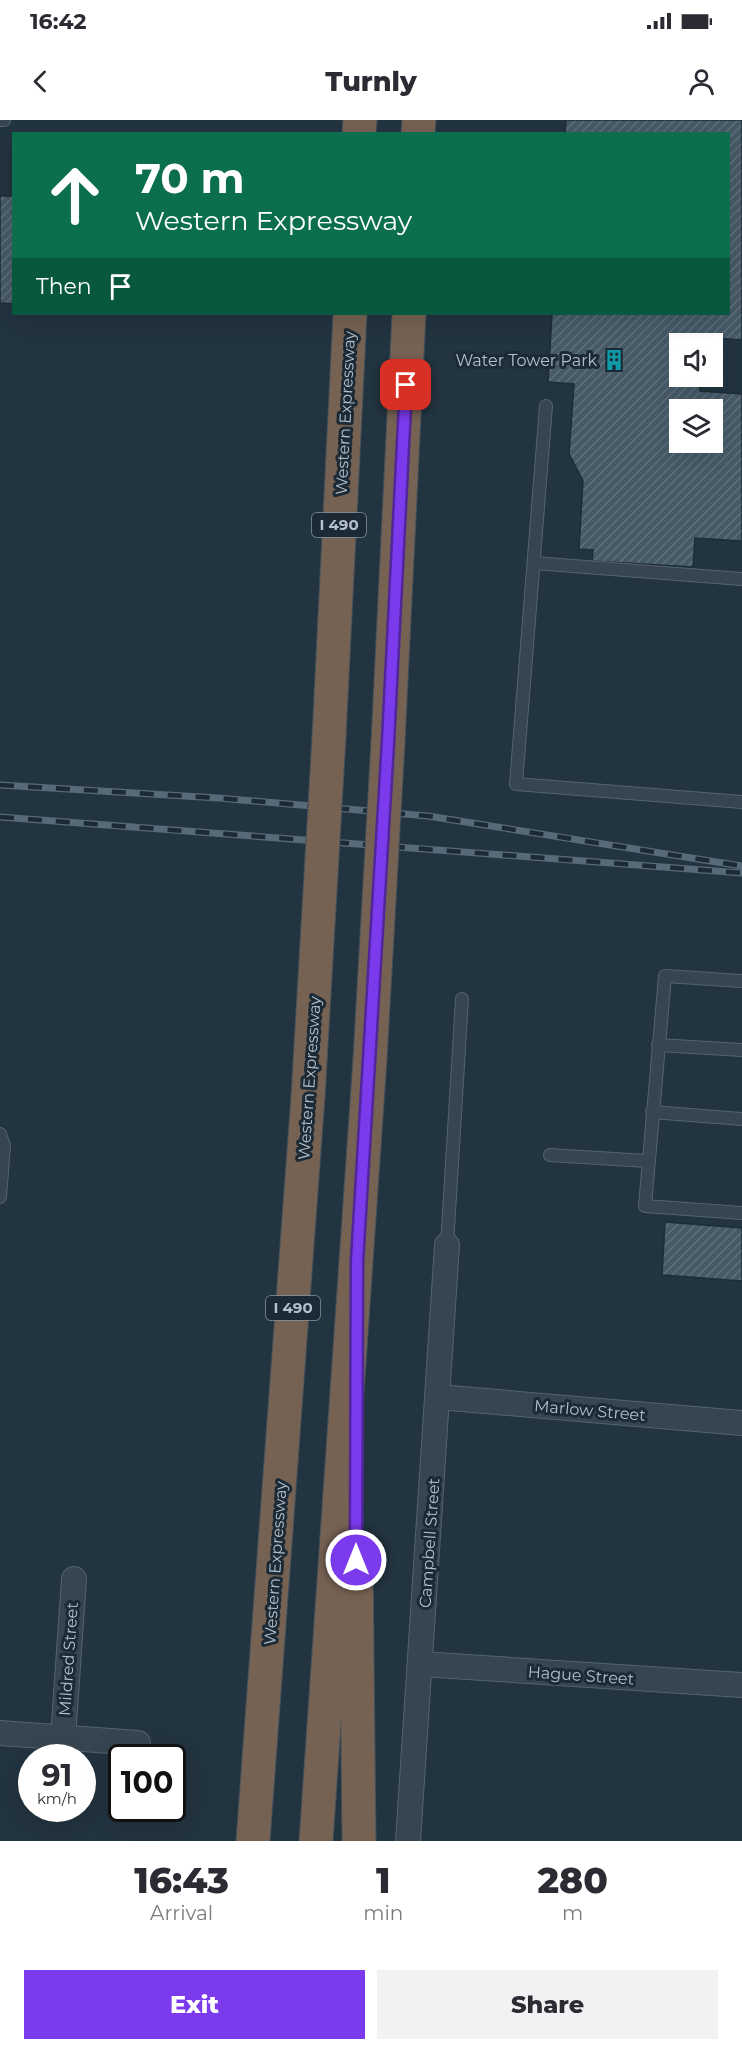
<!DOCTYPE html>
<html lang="en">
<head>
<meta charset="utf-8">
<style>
	:root { --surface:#fff; --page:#f2f2f3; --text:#2b2b33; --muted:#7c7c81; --accent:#7c3aed }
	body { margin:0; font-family:Montserrat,sans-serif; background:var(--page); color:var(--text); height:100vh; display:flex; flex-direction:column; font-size:22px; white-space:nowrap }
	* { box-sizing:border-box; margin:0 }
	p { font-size:20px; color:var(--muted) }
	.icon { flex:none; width:33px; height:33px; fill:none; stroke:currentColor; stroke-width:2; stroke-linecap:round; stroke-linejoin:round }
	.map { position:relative; height:1721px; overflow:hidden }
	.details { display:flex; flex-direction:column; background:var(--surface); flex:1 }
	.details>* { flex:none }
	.guide { position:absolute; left:12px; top:12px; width:718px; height:183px; border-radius:0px; box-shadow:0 6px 24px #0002; background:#0b6e4f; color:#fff; overflow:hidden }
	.controls { position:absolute; left:669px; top:213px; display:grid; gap:12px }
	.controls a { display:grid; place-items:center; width:54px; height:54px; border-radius:0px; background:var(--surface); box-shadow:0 6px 24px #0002; font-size:30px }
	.speed { position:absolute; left:18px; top:1624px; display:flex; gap:12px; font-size:30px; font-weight:700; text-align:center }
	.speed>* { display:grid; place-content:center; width:78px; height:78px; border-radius:50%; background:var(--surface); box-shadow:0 6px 24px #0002; line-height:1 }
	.speed small { font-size:15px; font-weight:400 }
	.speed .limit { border:3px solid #111; border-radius:9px; background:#fff; color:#111 }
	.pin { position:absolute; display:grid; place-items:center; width:51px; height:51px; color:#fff; margin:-26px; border-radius:12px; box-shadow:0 3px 9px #0006 }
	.me { position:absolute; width:66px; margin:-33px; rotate:0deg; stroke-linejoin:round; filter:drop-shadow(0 0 4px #0008) }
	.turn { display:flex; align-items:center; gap:21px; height:126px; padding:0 24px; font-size:27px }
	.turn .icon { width:78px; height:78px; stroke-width:2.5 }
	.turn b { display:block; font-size:42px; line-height:51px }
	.then { display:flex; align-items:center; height:57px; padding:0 24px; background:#0003; gap:12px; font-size:22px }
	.eta { display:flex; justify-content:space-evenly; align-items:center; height:102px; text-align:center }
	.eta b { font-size:36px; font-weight:800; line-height:42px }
	.primary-button { display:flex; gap:12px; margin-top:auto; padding:12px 24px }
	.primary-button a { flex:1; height:69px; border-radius:0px; background:var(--accent); color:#fff; font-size:24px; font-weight:800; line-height:69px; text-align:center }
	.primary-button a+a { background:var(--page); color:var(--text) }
	.status { display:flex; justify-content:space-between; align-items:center; height:42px; padding:0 30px; background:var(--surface); direction:ltr }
	.status svg { height:16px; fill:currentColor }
	header { display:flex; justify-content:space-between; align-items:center; height:78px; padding:0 24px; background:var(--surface); font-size:27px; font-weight:800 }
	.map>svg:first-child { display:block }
	.building { fill:url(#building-hatch); stroke:#1e2c37; stroke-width:1.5; fill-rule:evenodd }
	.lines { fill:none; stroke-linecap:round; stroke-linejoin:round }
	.service-casing { stroke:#55636e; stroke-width:14 }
	.minor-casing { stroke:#55636e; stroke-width:26 }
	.motorway-casing { stroke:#42505b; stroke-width:35 }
	.service { stroke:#374550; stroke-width:12 }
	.minor { stroke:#374550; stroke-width:24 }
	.motorway { stroke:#766253; stroke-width:33 }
	.rail-casing { stroke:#586a77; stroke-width:7 }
	.rail { stroke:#1c2a35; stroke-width:4.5; stroke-dasharray:14; stroke-linecap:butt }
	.motorway-bridge-casing { stroke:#42505b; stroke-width:35; stroke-linecap:butt }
	.motorway-bridge { stroke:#766253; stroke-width:33 }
	.route-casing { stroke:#51269a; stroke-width:15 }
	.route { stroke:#7c3aed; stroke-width:10 }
	.labels { text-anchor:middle; stroke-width:6; stroke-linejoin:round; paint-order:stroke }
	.shield { fill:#1c2a35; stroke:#86939e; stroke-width:1.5 }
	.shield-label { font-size:15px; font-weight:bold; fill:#b3c0cb }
	.poi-label { font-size:16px; fill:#b3c0cb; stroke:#1c2a35; text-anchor:end }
	.street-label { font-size:16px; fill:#b3c0cb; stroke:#1c2a35 }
</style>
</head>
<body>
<div class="status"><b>16:42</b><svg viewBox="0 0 49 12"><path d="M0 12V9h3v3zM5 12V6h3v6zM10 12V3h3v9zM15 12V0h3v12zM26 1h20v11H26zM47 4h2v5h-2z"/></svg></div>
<header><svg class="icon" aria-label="back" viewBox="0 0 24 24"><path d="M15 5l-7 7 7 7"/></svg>Turnly<svg class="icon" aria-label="person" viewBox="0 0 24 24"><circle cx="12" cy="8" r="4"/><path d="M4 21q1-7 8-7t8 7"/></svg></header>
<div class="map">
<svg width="742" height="1721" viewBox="0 0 742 1721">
	<defs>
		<pattern id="building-hatch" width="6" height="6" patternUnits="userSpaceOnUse" patternTransform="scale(1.5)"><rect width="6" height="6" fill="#465a66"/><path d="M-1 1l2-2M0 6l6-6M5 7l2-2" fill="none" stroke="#5e707b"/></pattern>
	</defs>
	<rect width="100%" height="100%" fill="#223440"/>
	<g class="building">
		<path d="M566,0H742V220L702,217V224H680V256H700V271L742,274V421L695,418L693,447L592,441L593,430L579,429L583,361L569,334L574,264L548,262L552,194H729V14H565ZM680,290H712V322H680Z"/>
		<path d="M0,76H14V184L0,183Z"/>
		<path d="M665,1102L742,1108V1161L662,1155Z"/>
	</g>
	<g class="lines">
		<defs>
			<g id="service">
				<path d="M0,0H4"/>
				<path d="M546,286L516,664L742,682"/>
				<path d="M534,443L742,459"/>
				<path d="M742,861L665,856L645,1086L742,1093"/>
				<path d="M658,925L742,930"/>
				<path d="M652,992L742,999"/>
				<path d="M0,1014L4,1026L0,1077"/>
				<path d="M550,1035L647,1041"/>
				<path d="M447,1125L462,879"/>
			</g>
			<g id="minor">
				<path d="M438,1277L742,1303"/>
				<path d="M421,1544L742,1565"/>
				<path d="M0,1613L138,1623"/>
				<path d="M63,1618L74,1459"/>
				<path d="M408,1721L447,1125"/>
			</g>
			<g id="motorway">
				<path d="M359,14L360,0"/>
				<path d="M418,14L419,0"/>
				<path d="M329,617L350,194"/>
				<path d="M388,622L409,194"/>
				<path d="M356,1435L359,1721"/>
				<path d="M253,1721L308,977"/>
				<path d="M316,1721L370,939"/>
			</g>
		</defs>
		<use href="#service" class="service-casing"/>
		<use href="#minor" class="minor-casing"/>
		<use href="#motorway" class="motorway-casing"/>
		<use href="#service" class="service"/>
		<use href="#minor" class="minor"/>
		<use href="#motorway" class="motorway"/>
		<defs>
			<g id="rail">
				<path d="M0,665L218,678L428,696L742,746"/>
				<path d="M0,697L742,753"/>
			</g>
		</defs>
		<use href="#rail" class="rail-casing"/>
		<use href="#rail" class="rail"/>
		<defs>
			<g id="motorway-bridge">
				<path d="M370,939L388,622"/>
				<path d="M308,977L329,617"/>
			</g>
		</defs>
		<use href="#motorway-bridge" class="motorway-bridge-casing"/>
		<use href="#motorway-bridge" class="motorway-bridge"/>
	</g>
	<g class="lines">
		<defs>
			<path id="route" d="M356,1440L357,1142L388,622L406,265"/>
		</defs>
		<use href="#route" class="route-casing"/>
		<use href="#route" class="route"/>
	</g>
	<defs>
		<symbol id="building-bare" viewBox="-9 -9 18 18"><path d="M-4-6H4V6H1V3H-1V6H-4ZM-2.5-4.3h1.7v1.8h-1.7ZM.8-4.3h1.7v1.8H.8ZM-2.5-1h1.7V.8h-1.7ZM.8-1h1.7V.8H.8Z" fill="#0f9aa8" stroke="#1c2a35" stroke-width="2.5" paint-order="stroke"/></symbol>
	</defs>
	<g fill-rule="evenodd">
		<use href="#building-bare" x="599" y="225" width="30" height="30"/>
	</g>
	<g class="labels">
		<g class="shield">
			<rect x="312" y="393" width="54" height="24" rx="4.5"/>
			<rect x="266" y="1176" width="54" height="24" rx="4.5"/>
		</g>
		<g class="shield-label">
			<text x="339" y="410">I 490</text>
			<text x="293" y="1193">I 490</text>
		</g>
		<g class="poi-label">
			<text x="597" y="246">Water Tower Park</text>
		</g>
		<g class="street-label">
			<text transform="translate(345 293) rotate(-87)" y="6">Western Expressway</text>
			<text transform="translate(309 958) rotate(-86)" y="6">Western Expressway</text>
			<text transform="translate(590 1290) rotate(5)" y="6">Marlow Street</text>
			<text transform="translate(429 1423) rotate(-86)" y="6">Campbell Street</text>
			<text transform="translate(275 1443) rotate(-86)" y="6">Western Expressway</text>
			<text transform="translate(68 1539) rotate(-86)" y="6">Mildred Street</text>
			<text transform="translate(581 1555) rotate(4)" y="6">Hague Street</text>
		</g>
	</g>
</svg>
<div class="controls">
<a><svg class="icon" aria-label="sound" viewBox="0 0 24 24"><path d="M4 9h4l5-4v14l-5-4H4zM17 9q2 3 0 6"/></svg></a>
<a><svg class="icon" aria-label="layers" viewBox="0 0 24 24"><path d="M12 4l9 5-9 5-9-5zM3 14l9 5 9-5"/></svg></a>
</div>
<div class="speed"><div>91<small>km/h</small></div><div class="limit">100</div></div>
<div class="pin" style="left:406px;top:265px;background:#d93025"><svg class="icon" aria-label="arrive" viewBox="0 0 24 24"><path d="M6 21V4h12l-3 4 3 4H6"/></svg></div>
<svg class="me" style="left:356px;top:1440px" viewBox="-20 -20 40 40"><circle r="17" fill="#7c3aed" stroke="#fff" stroke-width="3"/><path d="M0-11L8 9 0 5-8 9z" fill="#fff"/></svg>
<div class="guide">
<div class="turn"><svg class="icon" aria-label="ahead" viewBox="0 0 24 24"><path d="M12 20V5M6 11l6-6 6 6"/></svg><div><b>70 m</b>Western Expressway</div></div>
<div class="then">Then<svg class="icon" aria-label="arrive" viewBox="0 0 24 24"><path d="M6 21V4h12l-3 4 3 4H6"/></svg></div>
</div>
</div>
<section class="details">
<div class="eta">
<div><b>16:43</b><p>Arrival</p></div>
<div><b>1</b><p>min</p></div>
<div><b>280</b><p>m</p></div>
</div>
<div class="primary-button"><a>Exit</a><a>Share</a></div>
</section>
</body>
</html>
